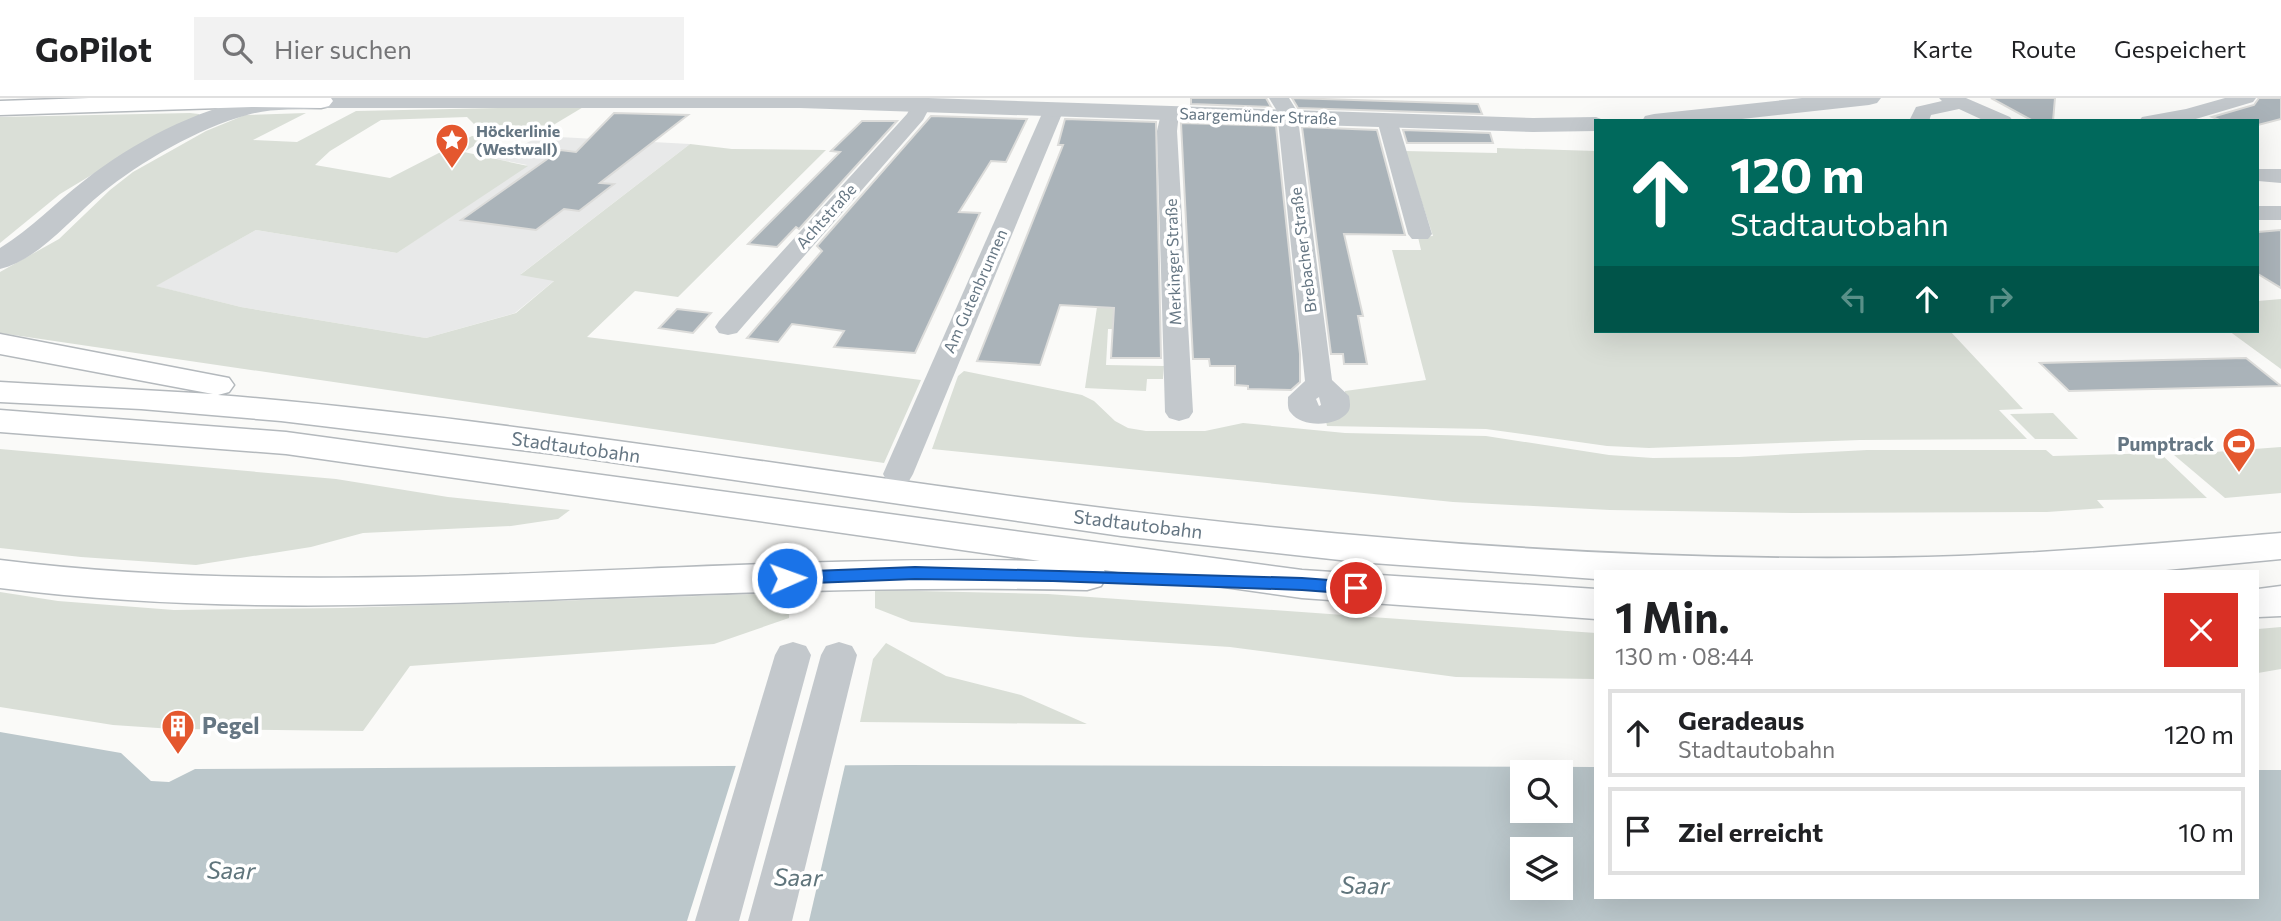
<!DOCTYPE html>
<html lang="de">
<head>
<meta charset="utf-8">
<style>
	:root { --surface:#fff; --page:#f2f2f2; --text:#202124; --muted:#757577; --line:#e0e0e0 }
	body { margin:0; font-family:Commissioner,sans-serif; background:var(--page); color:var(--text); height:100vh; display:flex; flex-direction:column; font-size:26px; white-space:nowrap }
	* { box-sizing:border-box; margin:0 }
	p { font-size:23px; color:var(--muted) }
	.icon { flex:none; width:38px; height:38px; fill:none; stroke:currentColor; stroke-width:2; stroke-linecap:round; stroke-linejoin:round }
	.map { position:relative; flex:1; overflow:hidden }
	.drawer { position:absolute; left:1594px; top:472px; width:665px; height:329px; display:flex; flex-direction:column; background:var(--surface); border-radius:0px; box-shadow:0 7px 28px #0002 }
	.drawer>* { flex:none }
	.top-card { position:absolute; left:1594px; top:21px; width:665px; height:214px; border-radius:0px; box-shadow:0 7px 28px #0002; background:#00695c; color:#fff; overflow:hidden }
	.controls { position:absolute; left:1510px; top:662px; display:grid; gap:14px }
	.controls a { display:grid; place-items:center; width:63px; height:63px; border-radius:0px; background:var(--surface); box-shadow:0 7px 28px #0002; font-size:35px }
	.pin { position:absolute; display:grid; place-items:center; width:60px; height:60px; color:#fff; margin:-30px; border:4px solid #fff; border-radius:50%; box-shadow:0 2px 7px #0007 }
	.me { position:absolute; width:77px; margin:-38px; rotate:88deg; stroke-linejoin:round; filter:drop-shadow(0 0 5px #0008) }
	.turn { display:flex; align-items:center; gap:24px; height:147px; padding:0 21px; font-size:32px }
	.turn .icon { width:91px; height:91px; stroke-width:2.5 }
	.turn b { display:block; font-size:49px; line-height:60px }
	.lanes { display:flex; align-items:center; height:66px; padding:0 21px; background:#0003; justify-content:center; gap:35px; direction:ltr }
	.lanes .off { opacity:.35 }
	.round { display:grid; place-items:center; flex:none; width:74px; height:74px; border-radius:0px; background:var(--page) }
	.headline { display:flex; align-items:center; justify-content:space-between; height:119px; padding:0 21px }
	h1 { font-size:42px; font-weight:700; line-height:52px }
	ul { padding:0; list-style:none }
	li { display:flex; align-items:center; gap:21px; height:88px; margin:0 14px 10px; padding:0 7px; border:4px solid var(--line); border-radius:0px }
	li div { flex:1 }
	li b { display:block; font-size:26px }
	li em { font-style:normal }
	header { display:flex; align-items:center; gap:42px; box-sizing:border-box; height:98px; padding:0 35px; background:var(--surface); border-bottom:2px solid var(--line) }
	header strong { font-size:33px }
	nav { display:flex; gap:38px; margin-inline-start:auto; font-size:24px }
	.search { width:490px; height:63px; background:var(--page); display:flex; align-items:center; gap:18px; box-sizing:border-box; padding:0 24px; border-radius:0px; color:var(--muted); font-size:26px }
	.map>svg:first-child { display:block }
	.built { fill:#e8e9e9 }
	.green { fill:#dadfd7 }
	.water { fill:#bbc7cb; fill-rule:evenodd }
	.pier { fill:#fafaf8 }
	.building { fill:#aab3b9; stroke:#dcdcda; stroke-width:2 }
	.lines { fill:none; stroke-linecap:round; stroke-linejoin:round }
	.primary-casing { stroke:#b5babe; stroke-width:3 }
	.motorway-casing { stroke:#b4b9bd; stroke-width:3 }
	.minor { fill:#c3c8cc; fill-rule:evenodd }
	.tertiary { fill:#c3c8cc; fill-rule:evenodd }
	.primary { fill:#fff; fill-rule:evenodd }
	.motorway { fill:#fff; fill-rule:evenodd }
	.route { fill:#1a73e8; stroke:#114b97; stroke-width:2 }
	.labels { text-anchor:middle; stroke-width:7; stroke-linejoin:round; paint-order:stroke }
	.far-street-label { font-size:16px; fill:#657683; stroke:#fff }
	.far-poi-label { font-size:16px; font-weight:bold; fill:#657683; stroke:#fff; text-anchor:start }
	.poi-label { font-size:19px; font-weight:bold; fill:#657683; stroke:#fff; text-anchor:end }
	.street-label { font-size:19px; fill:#657683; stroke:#fff }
	.near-poi-label { font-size:23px; font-weight:bold; fill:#657683; stroke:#fff; text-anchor:start }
	.near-water-label { font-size:24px; font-style:italic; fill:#60757c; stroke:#fff }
</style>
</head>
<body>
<header>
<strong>GoPilot</strong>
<div class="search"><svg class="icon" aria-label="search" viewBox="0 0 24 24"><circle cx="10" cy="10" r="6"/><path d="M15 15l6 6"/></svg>Hier suchen</div>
<nav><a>Karte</a><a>Route</a><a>Gespeichert</a></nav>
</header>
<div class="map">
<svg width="2281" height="823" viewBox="0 0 2281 823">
	<rect width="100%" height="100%" fill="#fafaf8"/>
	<path class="built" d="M540,38L690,46L521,176L555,182L515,215L426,240L241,209L155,188L256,132L397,155L527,67L496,61Z"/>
	<g class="green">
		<path d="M585,8L550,29L474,26L467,19L381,22L330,53L315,67L390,80L472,38L487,40L464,54L528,68L397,155L256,132L156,188L241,209L426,240L516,215L554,183L520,177L690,46L732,51L826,52L678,199L635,193L587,239L921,282L884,365L0,235V174L59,141L110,92L133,74L206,33L245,17L306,15L253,42L297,44L356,13Z"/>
		<path d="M190,15L199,16L201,20L128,55L60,96L0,145V19Z"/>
		<path d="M1497,50L1596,53V233H1950L2023,311L1999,312L2027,341L1860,342L1649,350L1607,348L1486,331L1327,328L1326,323L1345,314V293L1426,282L1392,152H1421L1418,139L1433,138L1405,53L1497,55Z"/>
		<path d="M2281,201V271L2229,233H2258V203Z"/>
		<path d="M1116,208V231H1108L1106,267L1164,268L1163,281H1147L1146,293L1085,290L1097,209Z"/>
		<path d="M964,273L1082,297L1094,303L1115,323L1128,330L1146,333H1205L1243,325L1345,335L1486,338L1609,357L1653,360L1739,359L1867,352H2046L2053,358L2160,355L2207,400L2097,402L2104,410L2047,414L1793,415L1610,412L1453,404L932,351L958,278Z"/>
		<path d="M2053,315L2078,341H2035L2010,316Z"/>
		<path d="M2281,349V395L2225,400L2174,357Z"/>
		<path d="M0,351L336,381L448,399L570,412L558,421L511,428L363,435L311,449L196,467L81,459L0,450Z"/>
		<path d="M875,492L1048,496L1596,535V581L1456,579L1230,549L1077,539L911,524L875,510Z"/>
		<path d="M0,494L58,503L174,512L342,510L790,495L789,520L714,546L410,568L363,633L173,631L113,627L0,609Z"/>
		<path d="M2281,529V571L2258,575V531Z"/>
		<path d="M886,545L946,578L1021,597L1087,626L860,624L873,561Z"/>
	</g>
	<path class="water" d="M0,634L121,655L151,683L169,684L195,671L900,667L1596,669V800H2258V672H2281V823H0ZM1522,674H1561V712H1522ZM1522,751H1561V789H1522Z"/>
	<path class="pier" d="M846,663L809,823H687L737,664Z"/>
	<g class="building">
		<path d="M1191,0H1266L1271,9L1191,6Z"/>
		<path d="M1292,0L1478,6L1482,16L1298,10Z"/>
		<path d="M1991,0H2055L2053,23H2033Z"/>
		<path d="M2259,0H2281V21L2258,27V23H2222L2212,19L2254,7Z"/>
		<path d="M614,15L688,17L600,85L614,86L579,113L564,111L536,132L461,122L560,52L576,54Z"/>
		<path d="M931,18L1027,21L1006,64L991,63L959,114L980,115L915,255L834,249L844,233L792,226L778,244L747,240L822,153L817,148Z"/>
		<path d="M1065,21L1156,24L1161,260H1111L1114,210L1060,207L1040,267L977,263L1063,47H1058Z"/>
		<path d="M862,23H897L799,131L796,129L777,149L748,146L840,54L831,53Z"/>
		<path d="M1181,25L1276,28L1300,256V284L1291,292L1248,291V288L1235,287V268H1210L1209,261H1193Z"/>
		<path d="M1302,29L1377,32L1405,137L1344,136L1363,218H1358L1367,266H1344L1343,256H1331Z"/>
		<path d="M1403,32L1490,35L1493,45H1407Z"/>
		<path d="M2281,132V190L2258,176V134Z"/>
		<path d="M677,211L711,215L693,235L659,230Z"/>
		<path d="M2246,260L2281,288L2069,293L2040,265Z"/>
	</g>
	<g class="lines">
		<defs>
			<path id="primary" d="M89,0H331L333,3L329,8L321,10L252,9L0,17V3Z"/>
			<g id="motorway">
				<path d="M0,236L229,280L234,287L229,294L218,297C561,325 899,390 1241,426C1479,451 1720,466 1959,458C2067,454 2174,444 2281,435V461L2145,474H1596V481L1358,464L1121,438L562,357L281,323L141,311L0,304V284L213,296L0,256Z"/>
				<path d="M0,312L286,334L1302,472L1596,491V521L1302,500L1104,472L1107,478L1101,488L1087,492C921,488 755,494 590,500C392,508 196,515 0,490V462C345,505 694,455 1040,463L286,356L0,334Z"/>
				<path d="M2281,488V518L2258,519V491Z"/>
			</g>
		</defs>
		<use href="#primary" class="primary-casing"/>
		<use href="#motorway" class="motorway-casing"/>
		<g class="minor">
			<path d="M1269,0H1289L1297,13L1332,282L1349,298C1350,304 1351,310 1348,314C1337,329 1302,330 1291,315C1287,311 1288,305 1288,299L1305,283L1277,13ZM1319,299L1321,307L1319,308L1316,301Z"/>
			<path d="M1939,0H1966L2010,19L2013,23H1985L1959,11L1931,17L1929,23H1909L1916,9L1942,3Z"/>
			<path d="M2225,0H2256L2253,4L2189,23H2139L2142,19L2186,11Z"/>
			<path d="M921,1L931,7L923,22L737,235L728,237L719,235L715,229L719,223L907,16L914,3Z"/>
			<path d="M1054,5L1061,7L1064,11L913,376L909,383L898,385L887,383L883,376L1044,11L1047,7Z"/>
			<path d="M1169,9L1176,11L1179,15L1177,33L1193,314L1189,320L1179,323L1169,320L1165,314L1157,33L1162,11Z"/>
			<path d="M1387,16L1394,18L1397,22L1432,136L1428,141H1412L1408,136L1377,22L1380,18Z"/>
			<path d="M2258,71H2281V85L2258,83Z"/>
			<rect x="2258" y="108" width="23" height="14"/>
			<path d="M793,544L806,548L811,557L739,823H695L775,557L780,548Z"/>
			<path d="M839,544L852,548L857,557L792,823H748L821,557L826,548Z"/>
		</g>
		<g class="tertiary">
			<path d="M261,0H928L1533,20L1596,19L1606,23H1596V33L1533,34L800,10H321C297,12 270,10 247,17C199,30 140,64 102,95C71,120 40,161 0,171V150C31,131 56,104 85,82C134,44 199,9 261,0Z"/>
			<path d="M1802,0H1881L1877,5L1869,7L1724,23H1642L1645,18L1654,16Z"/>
		</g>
		<use href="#primary" class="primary"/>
		<use href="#motorway" class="motorway"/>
	</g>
	<path class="route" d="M915,469L1302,480L1356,484L1365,490L1356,496L1302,492L1053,483L915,481L787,486L779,480L787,474Z"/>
	<defs>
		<symbol id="sight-pin" viewBox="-11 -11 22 30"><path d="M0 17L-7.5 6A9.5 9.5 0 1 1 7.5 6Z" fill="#e4572e" stroke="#fff"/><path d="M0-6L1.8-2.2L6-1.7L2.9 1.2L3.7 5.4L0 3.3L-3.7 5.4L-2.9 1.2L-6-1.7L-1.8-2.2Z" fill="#fff"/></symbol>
		<symbol id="stadium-pin" viewBox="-11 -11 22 30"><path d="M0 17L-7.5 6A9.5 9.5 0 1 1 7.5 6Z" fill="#e4572e" stroke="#fff"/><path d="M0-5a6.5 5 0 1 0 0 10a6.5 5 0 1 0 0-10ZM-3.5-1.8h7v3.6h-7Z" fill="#fff"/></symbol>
		<symbol id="building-pin" viewBox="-11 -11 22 30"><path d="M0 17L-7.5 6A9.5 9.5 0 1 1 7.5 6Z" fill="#e4572e" stroke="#fff"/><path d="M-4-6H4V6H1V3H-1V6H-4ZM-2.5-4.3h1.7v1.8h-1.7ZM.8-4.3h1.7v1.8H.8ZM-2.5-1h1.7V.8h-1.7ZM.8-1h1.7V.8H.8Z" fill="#fff"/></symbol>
	</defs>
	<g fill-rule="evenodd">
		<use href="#sight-pin" x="433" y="23" width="38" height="52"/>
		<use href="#stadium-pin" x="2220" y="327" width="38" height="52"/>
		<use href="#building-pin" x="159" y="609" width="38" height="52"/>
	</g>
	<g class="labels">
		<g class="far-street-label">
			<text transform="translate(1258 18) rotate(2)" y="6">Saargemünder Straße</text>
			<text transform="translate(826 118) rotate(-48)" y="6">Achtstraße</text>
			<text transform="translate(1303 152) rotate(-97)" y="6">Brebacher Straße</text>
			<text transform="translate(1173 164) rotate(-92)" y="6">Merkinger Straße</text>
			<text transform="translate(975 193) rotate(-66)" y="6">Am Gutenbrunnen</text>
		</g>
		<g class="far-poi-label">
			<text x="476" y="39">Höckerlinie<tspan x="476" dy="18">(Westwall)</tspan></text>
		</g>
		<g class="poi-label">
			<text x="2214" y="353">Pumptrack</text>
		</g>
		<g class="street-label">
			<text transform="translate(576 349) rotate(8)" y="7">Stadtautobahn</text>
			<text transform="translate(1138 426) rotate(7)" y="7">Stadtautobahn</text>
		</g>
		<g class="near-poi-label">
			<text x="202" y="636">Pegel</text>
		</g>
		<g class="near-water-label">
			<text transform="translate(231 773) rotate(1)" y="8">Saar</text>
			<text transform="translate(798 780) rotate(1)" y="8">Saar</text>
			<text transform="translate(1365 788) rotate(1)" y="8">Saar</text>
		</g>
	</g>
</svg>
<div class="controls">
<a><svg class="icon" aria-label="search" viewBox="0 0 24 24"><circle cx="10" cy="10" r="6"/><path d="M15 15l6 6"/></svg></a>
<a><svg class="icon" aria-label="layers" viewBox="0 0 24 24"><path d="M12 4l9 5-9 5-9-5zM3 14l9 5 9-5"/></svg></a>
</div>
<div class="pin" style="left:1356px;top:490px;background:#d93025"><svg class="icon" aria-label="arrive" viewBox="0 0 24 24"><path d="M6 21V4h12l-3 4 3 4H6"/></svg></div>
<svg class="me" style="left:787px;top:480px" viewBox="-20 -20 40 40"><circle r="17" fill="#1a73e8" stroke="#fff" stroke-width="3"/><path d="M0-11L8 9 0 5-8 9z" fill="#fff"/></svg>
<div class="top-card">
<div class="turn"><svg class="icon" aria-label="ahead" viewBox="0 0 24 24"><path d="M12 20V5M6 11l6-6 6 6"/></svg><div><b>120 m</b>Stadtautobahn</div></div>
<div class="lanes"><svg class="icon off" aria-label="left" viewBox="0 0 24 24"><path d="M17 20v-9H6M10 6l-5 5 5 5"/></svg><svg class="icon" aria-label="ahead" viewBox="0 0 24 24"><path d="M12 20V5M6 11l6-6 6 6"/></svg><svg class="icon off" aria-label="right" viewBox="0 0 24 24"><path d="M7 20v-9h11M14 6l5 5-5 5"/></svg></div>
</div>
<section class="drawer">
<div class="headline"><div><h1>1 Min.</h1><p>130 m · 08:44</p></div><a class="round" style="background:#d93025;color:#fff"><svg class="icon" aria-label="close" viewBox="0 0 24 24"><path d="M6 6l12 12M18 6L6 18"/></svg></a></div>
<ul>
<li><svg class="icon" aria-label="ahead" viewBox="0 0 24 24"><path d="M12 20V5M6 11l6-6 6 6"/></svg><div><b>Geradeaus</b><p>Stadtautobahn</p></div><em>120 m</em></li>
<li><svg class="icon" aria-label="arrive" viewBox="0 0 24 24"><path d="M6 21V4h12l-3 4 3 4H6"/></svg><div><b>Ziel erreicht</b></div><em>10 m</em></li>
</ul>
</section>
</div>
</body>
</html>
